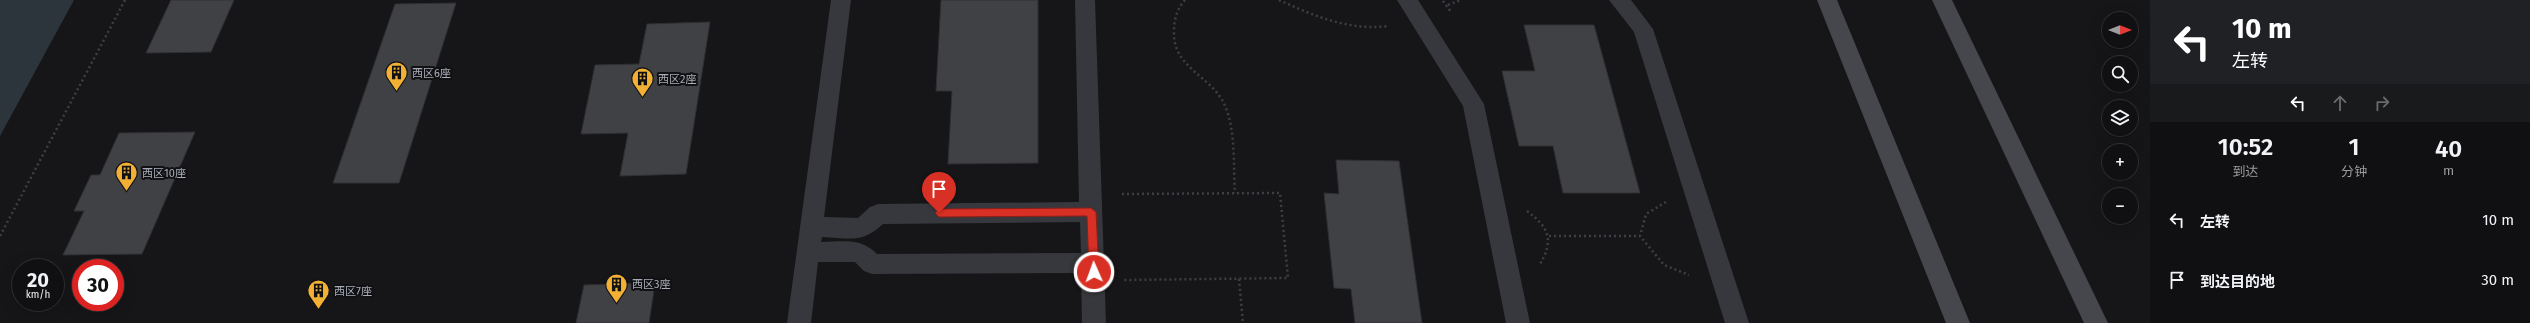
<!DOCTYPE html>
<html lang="zh">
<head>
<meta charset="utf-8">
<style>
	:root { --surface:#101012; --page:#1e1e20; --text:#f1f3f6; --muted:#9c9d9f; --line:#303032 }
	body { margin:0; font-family:"Fira Sans","Noto Sans SC",sans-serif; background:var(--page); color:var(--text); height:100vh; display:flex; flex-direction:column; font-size:15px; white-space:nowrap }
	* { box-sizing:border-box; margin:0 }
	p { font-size:13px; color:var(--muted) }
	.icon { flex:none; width:22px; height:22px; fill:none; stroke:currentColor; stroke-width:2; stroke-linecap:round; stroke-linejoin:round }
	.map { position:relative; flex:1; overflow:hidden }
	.side { display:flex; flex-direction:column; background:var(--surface); width:380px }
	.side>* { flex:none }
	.banner { background:#202124; color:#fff; overflow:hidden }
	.needle { width:26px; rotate:90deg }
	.tools { position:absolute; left:2102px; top:12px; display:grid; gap:8px }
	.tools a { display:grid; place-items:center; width:36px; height:36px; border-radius:50%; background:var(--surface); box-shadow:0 4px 16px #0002,0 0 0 1px var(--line); font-size:20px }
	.speed { position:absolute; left:12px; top:259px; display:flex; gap:8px; font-size:20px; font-weight:700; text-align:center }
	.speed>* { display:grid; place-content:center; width:52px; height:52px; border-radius:50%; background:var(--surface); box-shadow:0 4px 16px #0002,0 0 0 1px var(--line); line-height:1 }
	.speed small { font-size:10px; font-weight:400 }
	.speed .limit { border:6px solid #d22; background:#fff; color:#111 }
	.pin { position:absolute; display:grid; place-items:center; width:34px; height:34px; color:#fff; margin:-41px -17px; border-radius:50% 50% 50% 0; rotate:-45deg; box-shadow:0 0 4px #0007 }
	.pin .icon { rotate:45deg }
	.me { position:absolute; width:44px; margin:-22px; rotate:358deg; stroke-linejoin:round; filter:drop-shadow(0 0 3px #0008) }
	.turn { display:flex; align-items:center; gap:14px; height:84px; padding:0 16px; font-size:18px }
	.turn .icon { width:52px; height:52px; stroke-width:2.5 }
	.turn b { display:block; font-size:28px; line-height:34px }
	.lanes { display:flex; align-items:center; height:38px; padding:0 16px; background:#0003; justify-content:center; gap:20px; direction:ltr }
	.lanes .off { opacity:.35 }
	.eta { display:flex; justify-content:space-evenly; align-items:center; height:68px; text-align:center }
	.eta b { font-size:24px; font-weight:600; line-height:28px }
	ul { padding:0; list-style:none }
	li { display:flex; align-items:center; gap:12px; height:60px; padding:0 16px }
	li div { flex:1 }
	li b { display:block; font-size:15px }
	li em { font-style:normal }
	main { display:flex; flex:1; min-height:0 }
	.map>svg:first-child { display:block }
	.water { fill:#2c353c }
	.building { fill:#404145; stroke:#303034 }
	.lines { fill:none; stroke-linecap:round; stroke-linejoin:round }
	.path { stroke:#3d3f44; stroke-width:2.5; stroke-dasharray:2 3; stroke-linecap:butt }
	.street { fill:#37383d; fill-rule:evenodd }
	.secondary { fill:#45474d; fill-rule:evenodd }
	.route { fill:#d93025; stroke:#8d1f18 }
	.labels { text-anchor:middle; stroke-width:4; stroke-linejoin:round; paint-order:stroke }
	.poi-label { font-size:11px; fill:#a8adb8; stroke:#111113; text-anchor:start }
</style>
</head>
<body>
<main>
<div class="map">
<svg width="2150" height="323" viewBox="0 0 2150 323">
	<rect width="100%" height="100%" fill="#161618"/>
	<path class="water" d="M0,0H74L0,136Z"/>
	<g class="building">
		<path d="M171,0H234L211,52L146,53Z"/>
		<path d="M941,0H1038V163L948,164L952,91H936Z"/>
		<path d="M456,3L399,183H333L395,4Z"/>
		<path d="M710,22L686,174L620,176L628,133L581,134L595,65L639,64L647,24Z"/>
		<path d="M1524,25H1594L1640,193H1563L1553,146H1519L1502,71H1535Z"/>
		<path d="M195,132L142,254L63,255L84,211H74L91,175H100L119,133Z"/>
		<path d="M1336,160L1399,161L1422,323H1355L1351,289L1334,288L1324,193L1339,194Z"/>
		<path d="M655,283L649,323H576L584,285Z"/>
	</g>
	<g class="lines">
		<g class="path">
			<path d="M1185,0C1177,9 1174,19 1174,31C1172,69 1214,76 1226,108C1236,134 1233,166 1235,193"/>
			<path d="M1279,0C1314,16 1349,31 1389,26"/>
			<path d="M1443,1L1451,12"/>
			<path d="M1448,5L1461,0"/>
			<path d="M1122,194L1280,193L1288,278L1124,280"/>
			<path d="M1666,202L1646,214L1640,236L1664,265L1689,275"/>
			<path d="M1527,211C1550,228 1554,241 1539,266"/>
			<path d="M0,236L125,0"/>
			<path d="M1549,236H1640"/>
			<path d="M1239,279L1243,323"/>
		</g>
		<g class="street">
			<path d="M831,0H851L824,217L858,218L870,207L878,204L1079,202L1075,0H1095L1106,323H1082L1081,273L872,274L864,271L855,262H818L811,323H787ZM1080,222L1081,253L877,254C860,237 843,242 821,242L822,237C849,238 862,244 883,224Z"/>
			<path d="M1397,0H1418L1484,104L1530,323H1506L1463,106Z"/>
			<path d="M1609,0H1631L1653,29L1749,323H1725L1634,32Z"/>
		</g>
		<g class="secondary">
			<path d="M1817,0H1837L1970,323H1946Z"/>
			<path d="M1932,0H1952L2108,323H2084Z"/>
		</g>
	</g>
	<path class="route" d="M1091,208L1096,212L1099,272L1094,276L1089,272L1087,216L939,217L935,213L939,209Z"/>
	<defs>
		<symbol id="building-pin" viewBox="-11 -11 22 30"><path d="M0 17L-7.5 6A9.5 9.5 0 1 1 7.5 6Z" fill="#f2b134" stroke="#111113"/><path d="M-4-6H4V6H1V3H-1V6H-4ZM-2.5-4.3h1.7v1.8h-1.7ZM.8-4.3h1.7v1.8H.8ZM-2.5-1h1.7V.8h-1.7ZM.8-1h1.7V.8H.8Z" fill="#111"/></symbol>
	</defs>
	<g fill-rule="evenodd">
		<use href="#building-pin" x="384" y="60" width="25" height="34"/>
		<use href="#building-pin" x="630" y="66" width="25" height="34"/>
		<use href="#building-pin" x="114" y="160" width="25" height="34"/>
		<use href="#building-pin" x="604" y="272" width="25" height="34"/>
		<use href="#building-pin" x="306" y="278" width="25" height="34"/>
	</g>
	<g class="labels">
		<g class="poi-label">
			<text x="412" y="77">西区6座</text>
			<text x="658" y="83">西区2座</text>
			<text x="142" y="177">西区10座</text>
			<text x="632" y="288">西区3座</text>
			<text x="334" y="295">西区7座</text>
		</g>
	</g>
</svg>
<div class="tools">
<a><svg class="needle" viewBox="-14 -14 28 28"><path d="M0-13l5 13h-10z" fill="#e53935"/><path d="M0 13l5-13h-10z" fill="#9c9d9f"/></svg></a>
<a><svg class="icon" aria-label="search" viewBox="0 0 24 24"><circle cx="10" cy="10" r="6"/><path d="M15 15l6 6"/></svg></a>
<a><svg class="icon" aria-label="layers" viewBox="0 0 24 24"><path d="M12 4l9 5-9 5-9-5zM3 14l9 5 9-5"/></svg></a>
<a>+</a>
<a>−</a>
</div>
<div class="speed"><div>20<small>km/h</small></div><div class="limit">30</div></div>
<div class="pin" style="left:939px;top:213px;background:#d93025"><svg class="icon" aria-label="arrive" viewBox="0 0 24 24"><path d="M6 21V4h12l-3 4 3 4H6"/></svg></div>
<svg class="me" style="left:1094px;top:272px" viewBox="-20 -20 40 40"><circle r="17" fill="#d93025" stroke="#fff" stroke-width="3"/><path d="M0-11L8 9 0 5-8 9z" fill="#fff"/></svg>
</div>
<section class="side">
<div class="banner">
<div class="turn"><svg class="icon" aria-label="left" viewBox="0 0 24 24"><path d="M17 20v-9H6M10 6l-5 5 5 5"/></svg><div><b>10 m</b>左转</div></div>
<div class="lanes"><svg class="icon" aria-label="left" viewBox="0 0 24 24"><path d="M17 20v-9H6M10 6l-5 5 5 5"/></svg><svg class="icon off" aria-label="ahead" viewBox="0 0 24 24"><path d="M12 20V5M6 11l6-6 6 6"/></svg><svg class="icon off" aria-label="right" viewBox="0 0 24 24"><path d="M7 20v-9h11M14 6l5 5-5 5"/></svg></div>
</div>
<div class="eta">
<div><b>10:52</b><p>到达</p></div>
<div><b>1</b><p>分钟</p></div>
<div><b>40</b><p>m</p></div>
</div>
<ul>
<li><svg class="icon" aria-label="left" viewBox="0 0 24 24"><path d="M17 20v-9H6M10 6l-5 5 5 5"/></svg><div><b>左转</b></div><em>10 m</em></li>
<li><svg class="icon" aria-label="arrive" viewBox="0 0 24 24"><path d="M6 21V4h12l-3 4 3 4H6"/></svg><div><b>到达目的地</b></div><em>30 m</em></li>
</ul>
</section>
</main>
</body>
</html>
